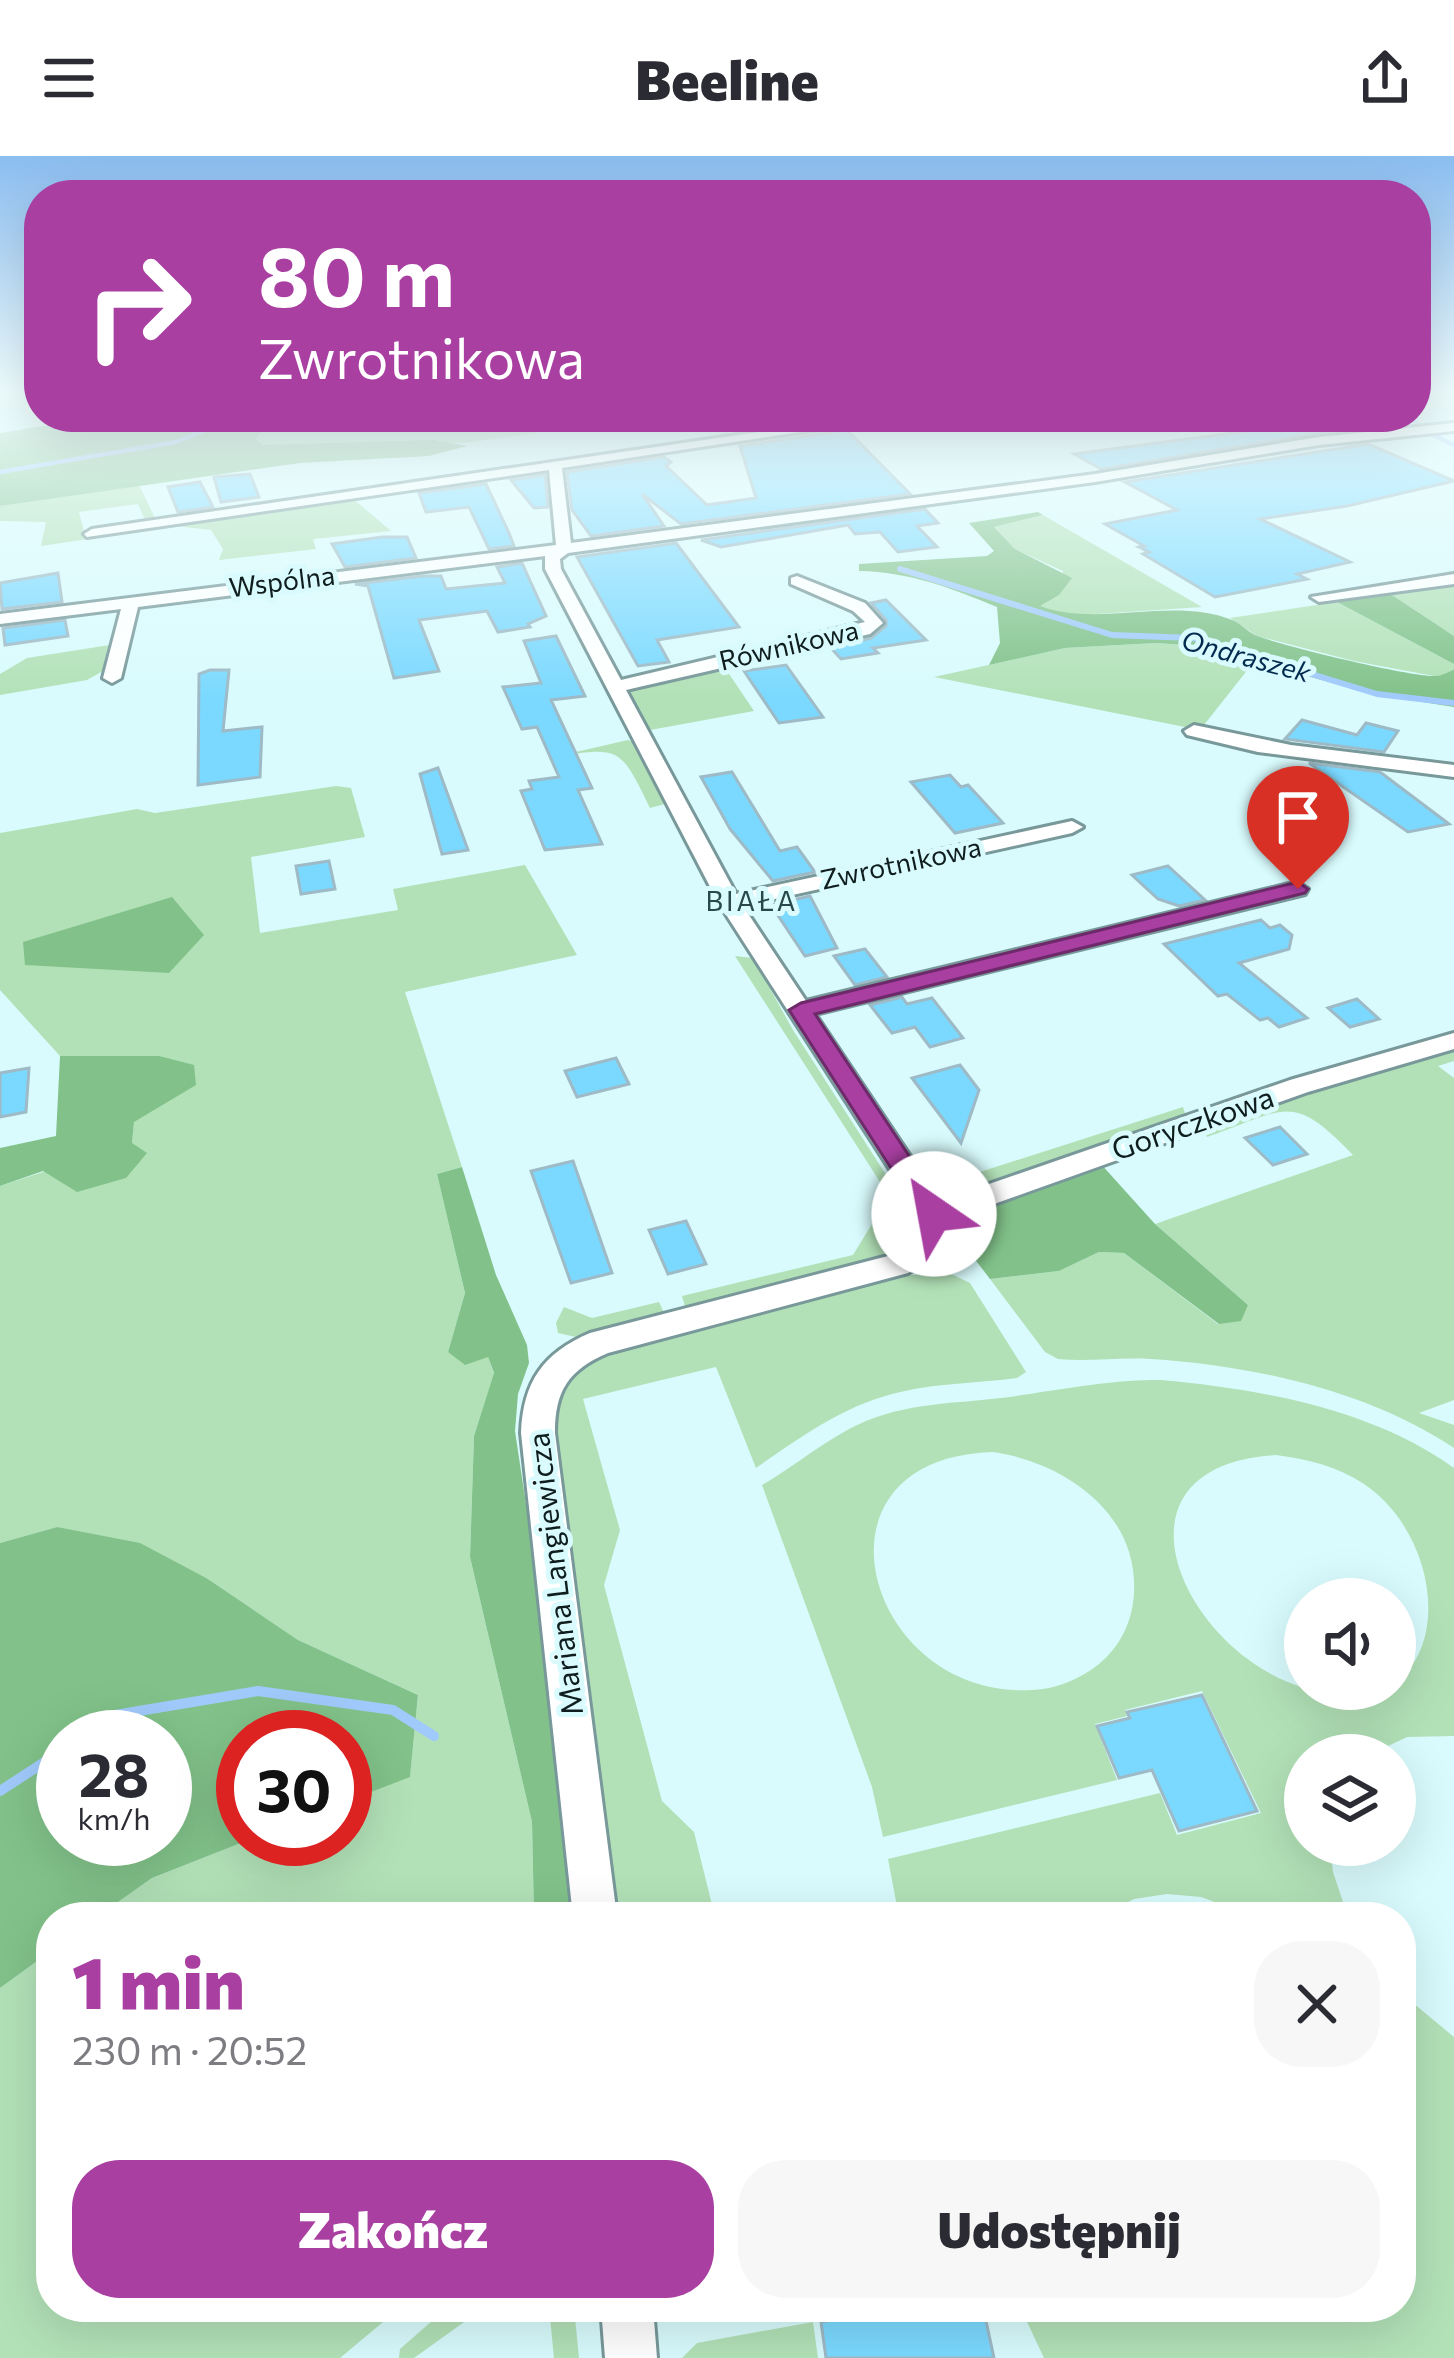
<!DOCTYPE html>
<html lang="pl">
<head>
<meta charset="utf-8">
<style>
	:root { --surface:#fff; --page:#f7f7f7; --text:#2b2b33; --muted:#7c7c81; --accent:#a83fa1 }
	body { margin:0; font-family:Commissioner,sans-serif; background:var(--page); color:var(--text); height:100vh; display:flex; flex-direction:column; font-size:45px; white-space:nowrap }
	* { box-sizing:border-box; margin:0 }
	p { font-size:39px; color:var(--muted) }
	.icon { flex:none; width:66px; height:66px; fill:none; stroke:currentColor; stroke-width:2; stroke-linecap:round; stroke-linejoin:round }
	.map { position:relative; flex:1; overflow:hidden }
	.details { position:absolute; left:36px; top:1746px; width:1380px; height:420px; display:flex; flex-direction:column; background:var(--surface); border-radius:48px; box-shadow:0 12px 48px #0002 }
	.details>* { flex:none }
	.banner { position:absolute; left:24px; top:24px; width:1407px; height:252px; border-radius:48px; box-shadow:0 12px 48px #0002; background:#a83fa1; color:#fff; overflow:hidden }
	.controls { position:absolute; left:1284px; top:1422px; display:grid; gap:24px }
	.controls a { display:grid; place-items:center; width:132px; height:132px; border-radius:50%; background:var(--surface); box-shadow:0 12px 48px #0002; font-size:60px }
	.speed { position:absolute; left:36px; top:1554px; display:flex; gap:24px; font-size:60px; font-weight:700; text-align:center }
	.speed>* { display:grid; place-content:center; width:156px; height:156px; border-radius:50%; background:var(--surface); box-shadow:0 12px 48px #0002; line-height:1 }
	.speed small { font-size:30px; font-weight:400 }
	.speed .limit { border:18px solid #d22; background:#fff; color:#111 }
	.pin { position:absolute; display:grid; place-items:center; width:102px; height:102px; color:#fff; margin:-123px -51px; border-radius:50% 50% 50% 0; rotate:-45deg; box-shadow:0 0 12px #0007 }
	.pin .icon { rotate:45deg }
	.me { position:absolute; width:132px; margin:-66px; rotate:327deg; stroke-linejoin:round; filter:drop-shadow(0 0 9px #0008) }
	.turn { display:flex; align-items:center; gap:42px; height:252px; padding:0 36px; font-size:54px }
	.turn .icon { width:156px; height:156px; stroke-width:2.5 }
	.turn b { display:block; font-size:84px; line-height:102px }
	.round { display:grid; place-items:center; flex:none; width:126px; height:126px; border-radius:48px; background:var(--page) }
	.summary { display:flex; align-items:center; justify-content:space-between; height:204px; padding:0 36px }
	h1 { font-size:72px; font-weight:800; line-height:90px; color:var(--accent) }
	.action { display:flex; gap:24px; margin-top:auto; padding:24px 36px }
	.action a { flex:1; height:138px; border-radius:48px; background:var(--accent); color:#fff; font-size:48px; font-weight:800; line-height:138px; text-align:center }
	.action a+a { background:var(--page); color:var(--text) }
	header { display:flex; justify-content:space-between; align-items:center; height:156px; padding:0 36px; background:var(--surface); font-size:54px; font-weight:800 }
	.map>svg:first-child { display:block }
	.green { fill:#b2e1b7; fill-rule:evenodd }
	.forest { fill:#82c28a; fill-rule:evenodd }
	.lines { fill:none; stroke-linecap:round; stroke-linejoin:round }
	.stream-far2 { stroke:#a0cafb; stroke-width:4.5 }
	.stream-far1 { stroke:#a0cafb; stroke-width:6 }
	.stream { stroke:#a0cafb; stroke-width:10 }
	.building { fill:#7bd9ff; stroke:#9dbac6; stroke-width:3 }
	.minor-casing { stroke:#78989a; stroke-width:6 }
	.minor { fill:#fff; fill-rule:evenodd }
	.route { fill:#a83fa1; stroke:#6d2969; stroke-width:3 }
	.labels { text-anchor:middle; stroke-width:10; stroke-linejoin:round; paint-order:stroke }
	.far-street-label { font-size:27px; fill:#101d1e; stroke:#d9fbfd }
	.far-water-label { font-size:27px; font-style:italic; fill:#032a4f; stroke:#d9fbfd }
	.far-neighbourhood-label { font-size:27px; letter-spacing:3px; fill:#2a4849; stroke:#d9fbfd }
	.street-label { font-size:30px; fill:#101d1e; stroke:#d9fbfd }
</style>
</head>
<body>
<header><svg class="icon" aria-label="menu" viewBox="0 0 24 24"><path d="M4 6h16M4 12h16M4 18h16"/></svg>Beeline<svg class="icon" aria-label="share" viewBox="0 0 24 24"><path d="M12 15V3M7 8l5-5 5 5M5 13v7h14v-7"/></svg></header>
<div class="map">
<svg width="1454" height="2202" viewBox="0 0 1454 2202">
	<rect width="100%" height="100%" fill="#d9fbfd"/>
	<g class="green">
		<path d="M272,261H646L465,287L262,289L255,284Z"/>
		<path d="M138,327L157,366L147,368L138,348L79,356L85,379L350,340L391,375L313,383L316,393L219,404L223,393L211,374L175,370L41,390L46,366L0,365V350Z"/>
		<path d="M1043,359L1202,451L1067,460L1038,450L1059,439L1063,415L1015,393L994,371Z"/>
		<path d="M1454,426V480L1386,435Z"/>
		<path d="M1337,446L1454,508V513L1439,521L1354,505L1257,480L1230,462Z"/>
		<path d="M1156,487L1199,490L1253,507L1200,574L934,521L1065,492Z"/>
		<path d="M116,488L110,511L87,524L0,539V518L27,502Z"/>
		<path d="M723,509L754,555L645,575L627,535Z"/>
		<path d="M628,584L634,586L665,648L650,652C620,591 621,590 554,601Z"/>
		<path d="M336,630L351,632L365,681L251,701L260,777L398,754L393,733L525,709L577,799L405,836L462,1011L437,1018L465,1137L448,1196L488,1201L494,1218L474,1280L470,1401L532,1666L534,1761H97L152,1722L251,1683H345V1646L410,1620L418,1539L298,1484L208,1423L57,1371L0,1387V1030L132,987L134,966L159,900H60L0,834V677L137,653L155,657Z"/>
		<path d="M735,800L753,802L793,874L917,1067L913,1082L886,1102L735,1137L686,1154L682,1140L853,1099L889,1040Z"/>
		<path d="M1454,893V905L1438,910L1454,922V1244L1419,1257L1454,1269V1292C1366,1234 1255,1210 1151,1203C1120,1201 1089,1206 1058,1203L1045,1196L990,1123L1059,1115L1099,1096L1124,1097L1218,1168L1248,1149L1155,1068L1353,999C1291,934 1285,954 1207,981L1203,974L1313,933Z"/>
		<path d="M1183,951L1186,961L951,1041L933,1031Z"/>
		<path d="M945,1115L970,1127L1026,1216L1017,1222C979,1227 941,1227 905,1235C849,1246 802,1280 756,1312L716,1211L583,1243L620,1374L604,1429L662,1645L694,1676L715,1761H609L549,1274C558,1222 560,1219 607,1195L896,1121Z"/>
		<path d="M659,1146L665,1159L576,1181L558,1177L556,1167L564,1151L592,1162Z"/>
		<path d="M1161,1224C1260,1233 1372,1253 1454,1312V1580L1407,1581L1369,1599H1305V1689H1330L1333,1716L1348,1761H1256L1201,1741L1167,1738L1134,1743L1099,1761H899L888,1703L1160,1637L1177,1679L1261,1657L1202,1535L1125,1554L1127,1560L1095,1568L1117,1624L883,1681L872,1631L762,1329C797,1309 828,1281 866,1265C917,1244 968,1248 1022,1239C1071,1232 1110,1224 1161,1224ZM993,1296C1063,1306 1138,1356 1134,1436C1133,1464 1121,1490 1099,1508C1080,1523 1057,1533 1032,1534C866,1544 797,1302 993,1296ZM1276,1299C1307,1303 1337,1310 1364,1328C1429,1371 1454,1481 1395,1528V1533C1364,1533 1334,1540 1305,1532C1183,1497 1097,1310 1276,1299Z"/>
		<path d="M51,1795V2151H401L340,2202H0V1832Z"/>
		<path d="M1401,1837L1454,1881V2202H1044L1020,2151H1401Z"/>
		<path d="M448,2151H485L414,2202H399L400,2193Z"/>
		<path d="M549,2151H574L579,2202H554Z"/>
		<path d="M813,2166L818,2202H682L697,2187Z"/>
	</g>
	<g class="forest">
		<path d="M50,261H272L256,283L262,289L433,284L467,290L429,300L300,307L0,350V277L49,269Z"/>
		<path d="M1038,356L1043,359L994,371L1015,393L1072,422L1059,439L1040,450C1099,472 1172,440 1232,464C1240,467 1247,475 1255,479C1278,489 1415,522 1437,520C1441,520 1451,515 1454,513V551L1372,538L1199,490L1156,487L1065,492L989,509L1000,487L997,451C951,432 910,416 859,415V408L987,400L994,395L969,367Z"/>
		<path d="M1386,435L1454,480V508L1337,446L1338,440Z"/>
		<path d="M172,741L204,779L169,817L25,809L23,786Z"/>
		<path d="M60,900H159L194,909L196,929L134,966L132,987L147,997L126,1022L77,1036L43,1015L0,1030V992L56,980Z"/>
		<path d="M1100,1007L1155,1068L1248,1149L1241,1165L1219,1168L1124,1097L1099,1096L1059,1115L990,1123L954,1076L975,1054Z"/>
		<path d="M462,1011L496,1119L527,1189L529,1207L518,1238L515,1275L542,1455L576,1761H534L532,1666L470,1401L474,1280L494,1217L488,1201L465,1209L448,1196L465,1137L437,1018Z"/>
		<path d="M57,1371L140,1387L208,1423L298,1484L418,1539L410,1621L345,1646V1581H243V1683H251L152,1722L97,1761H51V1795L0,1832V1387ZM63,1581H165V1683H63Z"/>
	</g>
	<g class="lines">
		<g class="stream-far2">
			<path d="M1407,261L1421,270"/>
			<path d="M1427,276L1454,289"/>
			<path d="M0,316L176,286L237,261"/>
		</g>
		<path class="stream-far1" d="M900,413L1112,479L1193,482L1377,538L1454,547"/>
		<g class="stream">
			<path d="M83,1581L115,1559L258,1535L393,1554L434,1580"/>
			<path d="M0,1635L63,1594"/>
		</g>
	</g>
	<g class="building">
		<path d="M730,261H830L735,275Z"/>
		<path d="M1311,267L1332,275L1101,313L1074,298Z"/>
		<path d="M847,274L910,338L681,368L642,338L664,370L591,380L572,354L567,316L664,301L671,306L666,310L707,349L756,342L740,290Z"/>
		<path d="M1368,288L1454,325L1347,350L1260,363L1350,406L1297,418L1307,423L1215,441L1143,398L1149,396L1139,391L1144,390L1105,368L1177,354L1125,326Z"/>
		<path d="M250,318L259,341L221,346L214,321Z"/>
		<path d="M545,319L548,351L534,352L511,324Z"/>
		<path d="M200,326L213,351L178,356L168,331Z"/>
		<path d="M486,328L509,377L514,390L489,393L469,351L426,356L419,337Z"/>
		<path d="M925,353L938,367L917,370L937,391L898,396L880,376L855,378L848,369L721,391L701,384Z"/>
		<path d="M382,381H407L416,402L345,411L332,388Z"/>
		<path d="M676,387L739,471L657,484L669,506L638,510L577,401Z"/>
		<path d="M522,407L546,460L528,468L530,471L498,476L487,455L419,464L439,515L394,522L368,430L355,428L423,420H441L446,433L505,427L497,411Z"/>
		<path d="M58,417L62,446L2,453L0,427Z"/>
		<path d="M886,444L926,484L873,492L878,497L841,503L831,492L871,482L886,470V464L871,447Z"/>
		<path d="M65,464L68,480L5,489L3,472Z"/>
		<path d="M556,480L585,540L551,544L592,632L578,634L602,688L545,694L521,635L532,633L529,625L559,621L537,571L522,573L503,531L541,527L524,485Z"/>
		<path d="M786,509L823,561L779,567L744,515Z"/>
		<path d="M210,514H229L223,575L262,571L260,621L198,629L199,518Z"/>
		<path d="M1302,564L1357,579L1366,567L1398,575L1384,596L1285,583Z"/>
		<path d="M1309,607L1380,616L1449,668L1408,676Z"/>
		<path d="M438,612L468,694L442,698L420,618Z"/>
		<path d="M732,616L780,695L797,691L815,716L773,725L730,673L701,621Z"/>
		<path d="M950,619L961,631L968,629L1003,667L955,677L911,626Z"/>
		<path d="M329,705L335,733L301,738L296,710Z"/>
		<path d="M1168,710L1205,744L1179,750L1158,743L1132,719Z"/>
		<path d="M810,740L837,792L805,800L771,749Z"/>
		<path d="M1261,764L1270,772L1280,769L1292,779L1289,793L1239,807L1307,862L1279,871L1268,862L1260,864L1227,838L1218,840L1164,788Z"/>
		<path d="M865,793L887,821L855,829L834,800Z"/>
		<path d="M902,841L907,848L932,842L963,882L930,891L915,871L892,877L870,849Z"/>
		<path d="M1357,843L1379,863L1350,871L1328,852Z"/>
		<path d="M616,902L629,928L577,941L565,915Z"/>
		<path d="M960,909L979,934L961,987L912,922Z"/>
		<path d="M29,912L26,956L0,961V917Z"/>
		<path d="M1280,971L1307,998L1273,1009L1245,982Z"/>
		<path d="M573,1005L612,1117L571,1127L531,1015Z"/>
		<path d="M686,1065L706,1108L668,1118L649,1074Z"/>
		<path d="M1202,1539L1257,1655L1179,1675L1152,1614L1119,1622L1097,1570L1130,1562L1127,1556Z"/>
		<path d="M825,2151H983L994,2202H826L821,2166L827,2165Z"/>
	</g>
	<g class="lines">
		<defs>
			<g id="minor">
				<path d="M861,261H900L562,312L571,387L1095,318L1319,281L1454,267V275L1319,289L1095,326L568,397L560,403L561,413L621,524L865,466L853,455L791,428V422L797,420L865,447L883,467L870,478L626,534L736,738L1072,665L1083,671L1072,677L743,750L806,845L1297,726L1308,733L1305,738L815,858L940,1045L1290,924L1454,877V893L1308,936L952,1063L957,1071L942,1098L908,1117L608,1197C568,1214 555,1235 555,1277L617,1761H573L521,1277C523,1226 543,1197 590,1177L888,1100L920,1082L927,1071L718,746L545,413V400L138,451L121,522L112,527L103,522L121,453L0,468V458L556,389L549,314L87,381L84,378L92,373Z"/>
				<path d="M1454,418V428L1319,446L1311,441Z"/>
				<path d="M1194,569L1291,589L1454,609V621L1258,596L1187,579L1184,575Z"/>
				<path d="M601,2151H653L657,2202H605Z"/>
			</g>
		</defs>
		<use href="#minor" class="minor-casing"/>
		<use href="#minor" class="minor"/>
	</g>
	<linearGradient id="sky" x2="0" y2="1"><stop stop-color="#8bbdf0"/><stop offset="0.43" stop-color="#eefdfe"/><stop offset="1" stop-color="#eefdfe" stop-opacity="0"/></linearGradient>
	<rect width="1454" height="542" fill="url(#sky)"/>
	<path class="route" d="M1298,726L1308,733L1305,737L815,858L943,1051L947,1058L943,1065H925L789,854L801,847Z"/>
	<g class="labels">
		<g class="far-street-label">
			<text transform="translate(282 426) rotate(-7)" y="9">Wspólna</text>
			<text transform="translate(789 490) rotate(-13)" y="9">Równikowa</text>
			<text transform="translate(901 708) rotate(-12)" y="9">Zwrotnikowa</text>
		</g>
		<g class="far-water-label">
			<text transform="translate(1246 501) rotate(15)" y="9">Ondraszek</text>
		</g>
		<g class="far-neighbourhood-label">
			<text x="752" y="755">BIAŁA</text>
		</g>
		<g class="street-label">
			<text transform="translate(1193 968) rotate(-19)" y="10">Goryczkowa</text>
			<text transform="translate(556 1418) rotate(-97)" y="10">Mariana Langiewicza</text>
		</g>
	</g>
</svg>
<div class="controls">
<a><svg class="icon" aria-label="sound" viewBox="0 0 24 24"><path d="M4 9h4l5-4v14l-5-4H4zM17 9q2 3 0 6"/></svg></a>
<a><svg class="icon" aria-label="layers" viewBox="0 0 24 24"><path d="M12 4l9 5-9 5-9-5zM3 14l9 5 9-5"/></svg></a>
</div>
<div class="speed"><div>28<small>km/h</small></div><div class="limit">30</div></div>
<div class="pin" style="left:1298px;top:733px;background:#d93025"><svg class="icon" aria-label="arrive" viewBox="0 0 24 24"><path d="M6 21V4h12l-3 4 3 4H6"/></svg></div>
<svg class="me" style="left:934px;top:1058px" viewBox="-20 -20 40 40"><circle r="19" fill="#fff"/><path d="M0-13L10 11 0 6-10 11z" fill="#a83fa1"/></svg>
<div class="banner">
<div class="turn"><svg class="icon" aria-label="right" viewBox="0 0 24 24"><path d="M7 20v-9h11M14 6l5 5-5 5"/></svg><div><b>80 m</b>Zwrotnikowa</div></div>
</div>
<section class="details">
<div class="summary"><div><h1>1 min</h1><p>230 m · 20:52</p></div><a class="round"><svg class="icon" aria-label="close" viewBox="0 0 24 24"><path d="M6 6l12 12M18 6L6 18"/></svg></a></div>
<div class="action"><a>Zakończ</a><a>Udostępnij</a></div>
</section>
</div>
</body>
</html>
